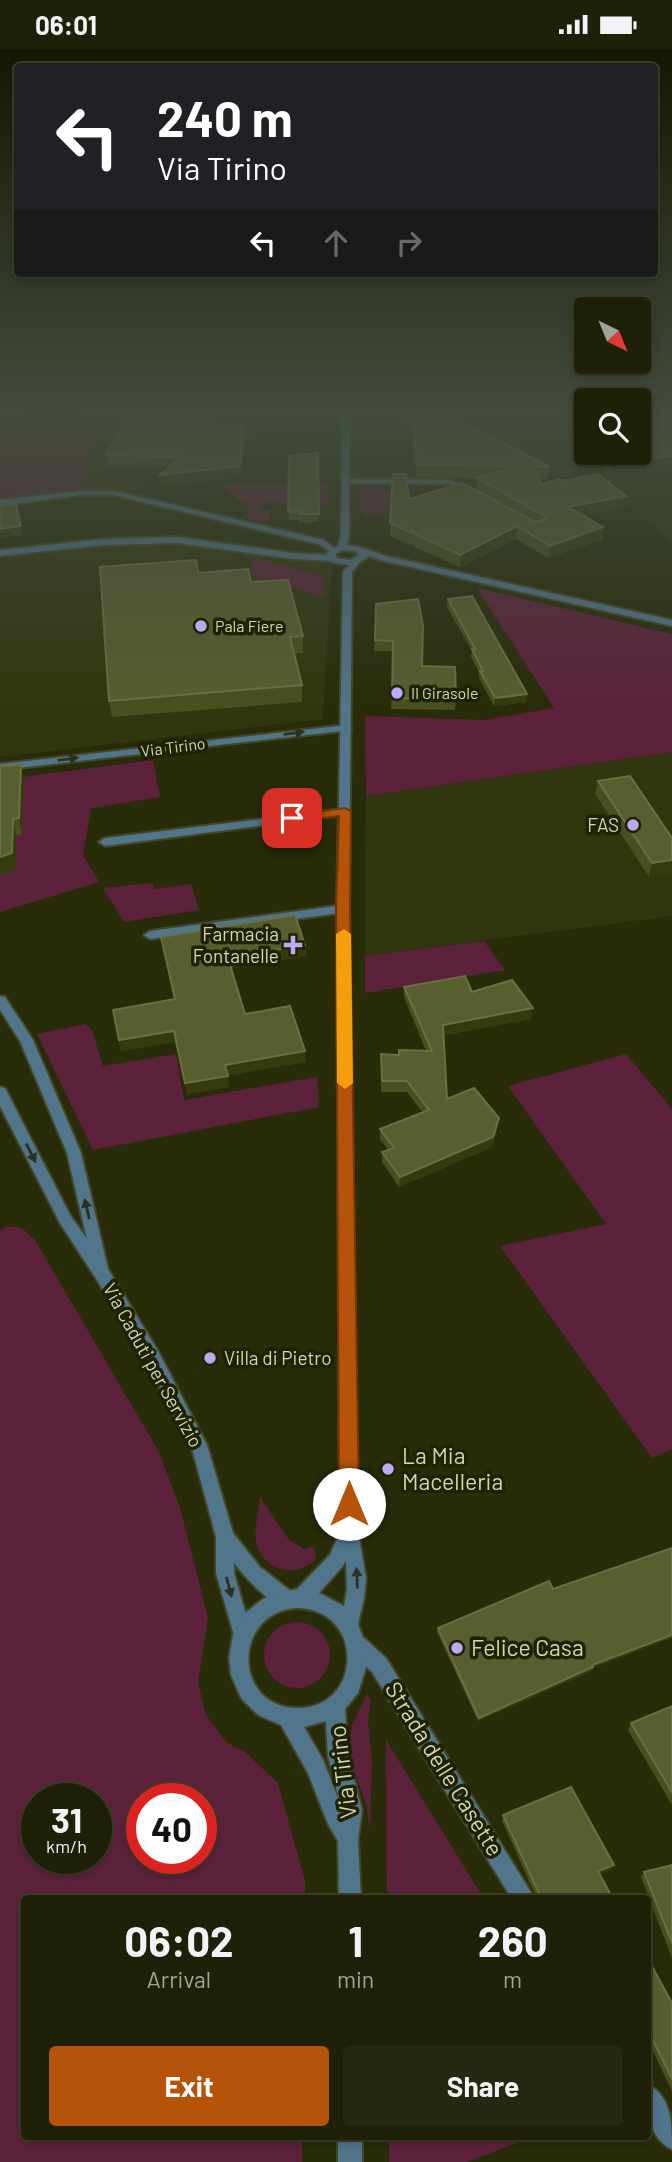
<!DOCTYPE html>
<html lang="en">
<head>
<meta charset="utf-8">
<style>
	:root { --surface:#1e2107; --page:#262911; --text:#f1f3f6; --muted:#a1a39b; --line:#3c3e28; --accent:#b45309 }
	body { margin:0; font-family:Barlow,sans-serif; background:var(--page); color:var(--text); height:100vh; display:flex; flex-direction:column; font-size:26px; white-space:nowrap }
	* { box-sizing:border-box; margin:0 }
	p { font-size:23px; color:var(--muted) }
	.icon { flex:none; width:38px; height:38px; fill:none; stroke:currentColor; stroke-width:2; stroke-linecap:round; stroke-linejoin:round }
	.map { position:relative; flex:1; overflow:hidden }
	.sheet { position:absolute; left:21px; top:1846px; width:630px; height:245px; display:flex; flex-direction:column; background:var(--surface); border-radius:7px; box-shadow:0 4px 10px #0003,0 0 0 2px var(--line) }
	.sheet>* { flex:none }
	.guide { position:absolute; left:14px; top:14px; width:644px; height:214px; border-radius:7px; box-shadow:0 4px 10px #0003,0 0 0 2px var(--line); background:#202124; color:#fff; overflow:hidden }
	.needle { width:46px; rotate:137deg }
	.fabs { position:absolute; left:574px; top:248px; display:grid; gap:14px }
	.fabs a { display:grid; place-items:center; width:77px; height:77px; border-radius:7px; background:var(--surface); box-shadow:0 4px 10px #0003,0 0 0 2px var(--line); font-size:35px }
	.speed { position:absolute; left:21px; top:1734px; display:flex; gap:14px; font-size:35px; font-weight:700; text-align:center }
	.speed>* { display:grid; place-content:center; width:91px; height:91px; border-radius:50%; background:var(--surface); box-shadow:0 4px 10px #0003,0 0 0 2px var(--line); line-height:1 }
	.speed small { font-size:18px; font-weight:400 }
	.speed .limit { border:10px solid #d22; background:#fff; color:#111 }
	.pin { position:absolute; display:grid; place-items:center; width:60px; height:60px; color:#fff; margin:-30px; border-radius:14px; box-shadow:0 4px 10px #0006 }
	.me { position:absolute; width:77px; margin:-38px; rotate:0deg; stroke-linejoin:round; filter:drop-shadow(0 0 5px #0008) }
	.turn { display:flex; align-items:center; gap:24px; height:147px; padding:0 28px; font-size:32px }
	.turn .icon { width:91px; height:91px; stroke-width:2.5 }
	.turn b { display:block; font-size:49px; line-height:60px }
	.lanes { display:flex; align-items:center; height:66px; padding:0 28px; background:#0003; justify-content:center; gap:35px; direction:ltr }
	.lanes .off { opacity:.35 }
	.eta { display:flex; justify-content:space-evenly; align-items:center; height:119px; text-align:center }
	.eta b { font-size:42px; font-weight:700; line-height:49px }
	.action { display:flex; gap:14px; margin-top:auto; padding:14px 28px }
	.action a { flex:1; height:80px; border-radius:7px; background:var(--accent); color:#fff; font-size:28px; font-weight:700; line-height:80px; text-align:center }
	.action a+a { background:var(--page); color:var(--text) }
	.status { display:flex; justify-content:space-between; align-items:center; height:49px; padding:0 35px; background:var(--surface); direction:ltr }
	.status svg { height:19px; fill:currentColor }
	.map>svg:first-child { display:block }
	.built { fill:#31360e }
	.green { fill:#5c223c; fill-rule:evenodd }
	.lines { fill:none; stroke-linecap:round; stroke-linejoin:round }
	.minor-casing { stroke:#434725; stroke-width:4 }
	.tertiary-casing { stroke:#434725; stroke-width:4 }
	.minor { fill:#51758b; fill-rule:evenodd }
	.tertiary { fill:#51758b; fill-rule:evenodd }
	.wall { fill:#494f1e }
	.shaded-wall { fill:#363b0f }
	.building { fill:#585e2f; stroke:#6b7044; stroke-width:2 }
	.oneway { fill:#29331d }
	.route { fill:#b45309; stroke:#753606; stroke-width:2 }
	.slow { fill:#f59e0b }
	.poi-dot { fill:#bca9f5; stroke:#1f2201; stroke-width:2.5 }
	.labels { text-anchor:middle; stroke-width:7; stroke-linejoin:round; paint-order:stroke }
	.far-poi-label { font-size:16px; fill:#d1d6b5; stroke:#1f2201; text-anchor:start }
	.far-street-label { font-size:16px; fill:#d1d6b5; stroke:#1f2201 }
	.poi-label { font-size:19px; fill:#d1d6b5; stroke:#1f2201; text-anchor:end }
	.street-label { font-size:19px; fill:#d1d6b5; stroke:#1f2201 }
	.near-poi-label { font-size:23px; fill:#d1d6b5; stroke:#1f2201; text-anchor:start }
	.near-street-label { font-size:23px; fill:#d1d6b5; stroke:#1f2201 }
</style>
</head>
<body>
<div class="status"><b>06:01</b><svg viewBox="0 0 49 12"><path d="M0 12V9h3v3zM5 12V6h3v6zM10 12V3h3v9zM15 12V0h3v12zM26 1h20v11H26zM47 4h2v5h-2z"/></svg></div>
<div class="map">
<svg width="672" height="2113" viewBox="0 0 672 2113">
	<rect width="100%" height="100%" fill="#282c09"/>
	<g class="built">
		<path d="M104,363H256L251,387H212L203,417L149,427L135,441H81Z"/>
		<path d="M354,363H586V404H639V363H672V496L598,430L561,428L463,379L354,390Z"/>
		<path d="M148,486L243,494L332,515L323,670L0,708V501Z"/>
		<path d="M672,703V867L365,907L366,747Z"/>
	</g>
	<g class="green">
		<path d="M28,363H82L66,380L21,379Z"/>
		<path d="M0,381L98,383L81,441L0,451Z"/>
		<path d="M328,434L327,455L262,454L260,461H272L267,474L247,469L248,458L221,436Z"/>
		<path d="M360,436C382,437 393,439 406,458L366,467L359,462Z"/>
		<path d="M257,509L318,526L324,530L323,548L246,524Z"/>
		<path d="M477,539L672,585V703L366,747L365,667L484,671L554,659Z"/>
		<path d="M153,711L160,748L91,759L83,806L99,833L0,863V731Z"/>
		<path d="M153,834L154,840L191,835L199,861L124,873L103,839Z"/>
		<path d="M484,892L505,921L365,944V907Z"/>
		<path d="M85,975L92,981L103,1017L176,1005L184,1051L317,1028L319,1058L93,1101L37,985Z"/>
		<path d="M626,1005L672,1060V1400L652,1409L500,1197L606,1175L508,1037Z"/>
		<path d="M7,1177L22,1179L35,1191L159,1403L180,1459L208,1568L198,1634L206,1666L226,1693L245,1703L278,1734L305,1832V1850H24V2088H302V2113H0V1182ZM37,1750H96V1810H37ZM142,1750H201V1810H142Z"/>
		<path d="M260,1448L289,1491L304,1500L314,1498L316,1510C296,1530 261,1522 256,1492C254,1478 259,1462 260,1448Z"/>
		<circle cx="297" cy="1606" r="33"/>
		<path d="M367,1645L371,1651L368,1673L372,1712L370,1781L366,1755L351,1713L350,1695L352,1676Z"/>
		<path d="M386,1691L484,1850H387Z"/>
		<path d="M389,2088H532L467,2113H389Z"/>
	</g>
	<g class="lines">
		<defs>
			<g id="minor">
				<path d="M345,430L450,431L476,444L469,446L449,435L342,434L341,432Z"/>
				<path d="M80,442H114L324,491L337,501L333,504L318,495L114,446H80L0,457V451Z"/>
				<path d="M177,488L293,504L330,506L334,509L330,512L293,510L177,494L104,496L0,507V501L104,490Z"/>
				<path d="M363,499L386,507L672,571V577L380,511L360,504V500Z"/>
				<path d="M347,676L351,677V681L0,721V715Z"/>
				<path d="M345,760L349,761V765L105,797L99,793L105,789Z"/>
				<path d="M343,856L349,860L347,863L150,890L144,886L150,882Z"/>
				<path d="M0,947L5,948L33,991L81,1104L108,1220L158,1302L207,1396L233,1484L260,1518L292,1543L294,1550L292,1557L285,1559C265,1551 247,1530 234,1514V1524L252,1586L250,1593L243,1595L236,1593L234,1586L216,1524V1488L193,1403L146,1312L97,1231L60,1174L0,1057V1038L5,1039L70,1166L87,1190L67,1104L20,992L0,961Z"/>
				<path d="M357,1586L364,1589L386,1609L535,1850H512L372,1623L350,1603L347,1596L350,1589Z"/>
				<path d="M648,2036C672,2047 672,2077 672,2100C648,2090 646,2058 648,2036Z"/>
			</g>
			<g id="tertiary">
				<path d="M342,363H350L349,487L347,496L361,498L369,507L360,513L352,523L349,860L358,1482L366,1529L364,1550L358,1575L366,1597L367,1615L358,1644L345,1660L348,1707L362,1761L358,1790L361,1850H339L338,1792L328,1775L308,1724L281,1676L258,1666L241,1649L231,1626L229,1609L233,1586L245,1564L263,1550L281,1543L297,1540L330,1506L340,1483L337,860L343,523L349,516L330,513L326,504L338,497L341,487ZM343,501L355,502L359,506L350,511L337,509L335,505ZM346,1512L347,1540L344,1557L319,1544L342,1518ZM298,1559C367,1562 362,1662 295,1659C232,1656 233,1562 298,1559ZM326,1672L328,1707L340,1754L323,1711L304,1678Z"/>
				<rect x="338" y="2088" width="24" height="25"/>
			</g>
		</defs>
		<use href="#minor" class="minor-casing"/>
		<use href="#tertiary" class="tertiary-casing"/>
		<use href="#minor" class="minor"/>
		<use href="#tertiary" class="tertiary"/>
	</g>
	<g class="wall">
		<path d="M132,363H215L211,379L244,378V389L241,428L160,437L159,426L169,418L108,417L106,406Z"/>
		<path d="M395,363H445L550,418L548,430H539L541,436L562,432L626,447L624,459L583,467L602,491L548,509L516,490L460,518L414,498L412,494V497L390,487L393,425L409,450L477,441V429H479L417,428L411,376H396Z"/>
		<path d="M559,363H586V397Z"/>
		<path d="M318,404L319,473L299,474V471H289V407Z"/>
		<path d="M592,404H639L610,427Z"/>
		<path d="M198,524L251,533L303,587V604L294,605L302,636V653L112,668L109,652Z"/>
		<path d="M448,550L526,653L494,657L479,629V623L471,608L472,602L447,558Z"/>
		<path d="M376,555L422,617L456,650L455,661L391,660L393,602H374Z"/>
		<path d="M0,717L24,732L22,785L16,786V821Z"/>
		<path d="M598,732L672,789V824L649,828L595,745Z"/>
		<path d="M161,888L305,896L306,907L231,919L245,965L306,1013L227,1026L229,1038L187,1045L175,993L121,1002L113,961L174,950Z"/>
		<path d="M404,938L472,943L531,970L444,986L447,1050L497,1080L492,1098L399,1138L382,1113V1103L388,1101L380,1090V1080L423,1064L407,1043H381V1005L399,1006L426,1002L404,948Z"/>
		<path d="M438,1579L593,1619L592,1622L478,1672L437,1583Z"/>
		<path d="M672,1657V1756L628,1681L631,1674Z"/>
		<path d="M503,1766L611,1821L600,1825L613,1850H537L502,1772Z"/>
		<path d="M672,1816V1909L641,1828L644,1823Z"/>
		<path d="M648,1910L672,1954V2042L648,1992Z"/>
	</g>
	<g class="shaded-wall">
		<path d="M212,363H215L209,389L208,379Z"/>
		<path d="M244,378V389L241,428L160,437L159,426Z"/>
		<path d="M672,407V421L610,427L612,413Z"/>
		<path d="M626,447L624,459L566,471L568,458Z"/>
		<path d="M21,477L23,486L0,489V480Z"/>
		<path d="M517,477L516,490L460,518V506Z"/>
		<path d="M603,478L602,491L548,509L550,497Z"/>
		<path d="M527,645L526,653L494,657L495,649Z"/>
		<path d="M21,716L24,732L22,785L19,769Z"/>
		<path d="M13,770L16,786V821L0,827V808Z"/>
		<path d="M672,811V824L649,828L652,814Z"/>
		<path d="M305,896L306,907L229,920L228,909Z"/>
		<path d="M533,959L531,970L442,986L443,976Z"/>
		<path d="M174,982L175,993L121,1002L119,991Z"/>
		<path d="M305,1002L306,1013L226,1027L225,1016Z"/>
		<path d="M228,1027L229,1038L187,1045L185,1034Z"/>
		<path d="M499,1069L497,1080L492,1098L399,1138L400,1128Z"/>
		<path d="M672,1586V1589L593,1619L592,1622L478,1672L479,1669L592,1616Z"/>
		<path d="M614,1816L611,1821L595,1827L598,1822Z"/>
	</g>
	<g class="building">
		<path d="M132,363H212L208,379L244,378L240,417L159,426L182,408L106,406Z"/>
		<path d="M396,363H445L550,418H535L541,436L559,430L562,432L598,425L626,447L568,458L603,478L550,497L517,477L460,506L415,485L412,480V484L390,474L393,425H406L409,450L463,434L535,473L544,471L546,468L477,429L517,417L418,416L412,364Z"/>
		<path d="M571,363H586V382Z"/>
		<path d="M639,363H669L672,366V407L612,413L605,404H639Z"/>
		<path d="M318,404L319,465H299V462L288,463L289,407Z"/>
		<path d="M16,455L21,477L0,480V457Z"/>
		<path d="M196,511L198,524L248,520L251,533L288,531L303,587L290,588L302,636L109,652L100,518Z"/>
		<path d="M472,547L527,645L495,649L480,622H483L472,600H475L448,550Z"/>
		<path d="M418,550L423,576L422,617L455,618L456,650L392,649L393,592L375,591L376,555Z"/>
		<path d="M21,716L19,769L13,770L12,804L0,808V717Z"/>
		<path d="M630,727L672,789V811L652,814L598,732Z"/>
		<path d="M295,866L305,896L228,909L245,965L290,957L305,1002L225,1016L228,1027L185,1034L174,982L119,991L113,961L175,950L161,888Z"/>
		<path d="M465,927L472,943L512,931L533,959L443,976L447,1050L474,1039L499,1069L493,1088L400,1128L382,1103L394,1099L380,1080L429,1061L407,1032H382L381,1005L399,1006V1001L432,1002L404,938Z"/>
		<path d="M672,1499V1586L592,1616L593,1618L479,1669L438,1579L549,1532L553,1540Z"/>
		<path d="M672,1657V1743L631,1674Z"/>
		<path d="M571,1738L614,1816L598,1822L613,1850H545L542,1846L540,1847L503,1766Z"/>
		<path d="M672,1816V1894L644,1823Z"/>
		<path d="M648,1910L672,1954V2030L648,1981Z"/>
	</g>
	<defs><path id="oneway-solid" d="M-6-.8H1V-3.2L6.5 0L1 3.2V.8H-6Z" transform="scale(1.75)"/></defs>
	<g class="oneway">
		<use href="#oneway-solid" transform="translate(294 684) rotate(-7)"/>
		<use href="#oneway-solid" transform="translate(68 710) rotate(-7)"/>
		<use href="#oneway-solid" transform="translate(31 1104) rotate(63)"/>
		<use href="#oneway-solid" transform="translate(87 1160) rotate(-103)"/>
		<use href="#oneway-solid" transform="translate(357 1529) rotate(-92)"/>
		<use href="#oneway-solid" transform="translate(229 1538) rotate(75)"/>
	</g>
	<linearGradient id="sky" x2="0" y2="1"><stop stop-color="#161805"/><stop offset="0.55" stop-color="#424b3e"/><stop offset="1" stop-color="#424b3e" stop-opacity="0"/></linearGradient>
	<rect width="672" height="659" fill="url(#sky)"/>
	<path class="route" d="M345,759L351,762L350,860L359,1455L356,1461L349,1464L342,1461L339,1455L336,860L339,767L292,773L285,769L292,766Z"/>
	<path class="slow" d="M344,880L351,885L353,1034L345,1040L337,1034L336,885Z"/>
	<g class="poi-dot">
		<circle cx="201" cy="577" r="7"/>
		<circle cx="397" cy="644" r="7"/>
		<circle cx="633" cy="776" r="7"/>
		<path d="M289.5 885.5h7v7h7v7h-7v7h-7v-7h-7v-7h7z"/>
		<circle cx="210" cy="1309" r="7"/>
		<circle cx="388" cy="1420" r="7"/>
		<circle cx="457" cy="1599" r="7"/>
	</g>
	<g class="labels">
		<g class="far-poi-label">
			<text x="215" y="583">Pala Fiere</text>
			<text x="411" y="650">Il Girasole</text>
		</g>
		<g class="far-street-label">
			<text transform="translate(173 698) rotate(-7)" y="6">Via Tirino</text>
		</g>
		<g class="poi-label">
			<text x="619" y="783">FAS</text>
			<text x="279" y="892">Farmacia<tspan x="279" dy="22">Fontanelle</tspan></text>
			<text x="224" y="1316" text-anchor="start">Villa di Pietro</text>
		</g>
		<g class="street-label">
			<text transform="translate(153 1316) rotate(61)" y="7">Via Caduti per Servizio</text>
		</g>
		<g class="near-poi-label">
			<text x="402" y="1415">La Mia<tspan x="402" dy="26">Macelleria</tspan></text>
			<text x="471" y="1607">Felice Casa</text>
		</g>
		<g class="near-street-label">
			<text transform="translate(444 1720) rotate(58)" y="8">Strada delle Casette</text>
			<text transform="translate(343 1723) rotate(-97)" y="8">Via Tirino</text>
		</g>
	</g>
</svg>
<div class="fabs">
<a><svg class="needle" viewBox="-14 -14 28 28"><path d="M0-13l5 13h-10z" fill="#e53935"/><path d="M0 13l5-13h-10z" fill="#a1a39b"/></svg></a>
<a><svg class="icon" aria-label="search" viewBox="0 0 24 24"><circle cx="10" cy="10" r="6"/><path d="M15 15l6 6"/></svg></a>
</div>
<div class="speed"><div>31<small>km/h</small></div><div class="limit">40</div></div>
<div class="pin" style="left:292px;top:769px;background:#d93025"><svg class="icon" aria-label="arrive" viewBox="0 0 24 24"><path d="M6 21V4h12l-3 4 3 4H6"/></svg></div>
<svg class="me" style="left:349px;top:1455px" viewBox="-20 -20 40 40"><circle r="19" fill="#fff"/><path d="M0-13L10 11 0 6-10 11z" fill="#b45309"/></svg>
<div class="guide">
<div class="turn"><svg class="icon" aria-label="left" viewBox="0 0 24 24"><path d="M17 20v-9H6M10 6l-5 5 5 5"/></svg><div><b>240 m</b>Via Tirino</div></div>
<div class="lanes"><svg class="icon" aria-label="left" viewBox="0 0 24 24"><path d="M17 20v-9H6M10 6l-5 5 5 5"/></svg><svg class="icon off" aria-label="ahead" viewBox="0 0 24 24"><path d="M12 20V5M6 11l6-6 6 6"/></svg><svg class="icon off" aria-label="right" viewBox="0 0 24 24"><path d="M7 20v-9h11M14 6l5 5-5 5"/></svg></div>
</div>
<section class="sheet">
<div class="eta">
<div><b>06:02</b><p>Arrival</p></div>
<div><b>1</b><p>min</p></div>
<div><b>260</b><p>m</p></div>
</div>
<div class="action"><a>Exit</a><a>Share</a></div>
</section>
</div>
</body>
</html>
